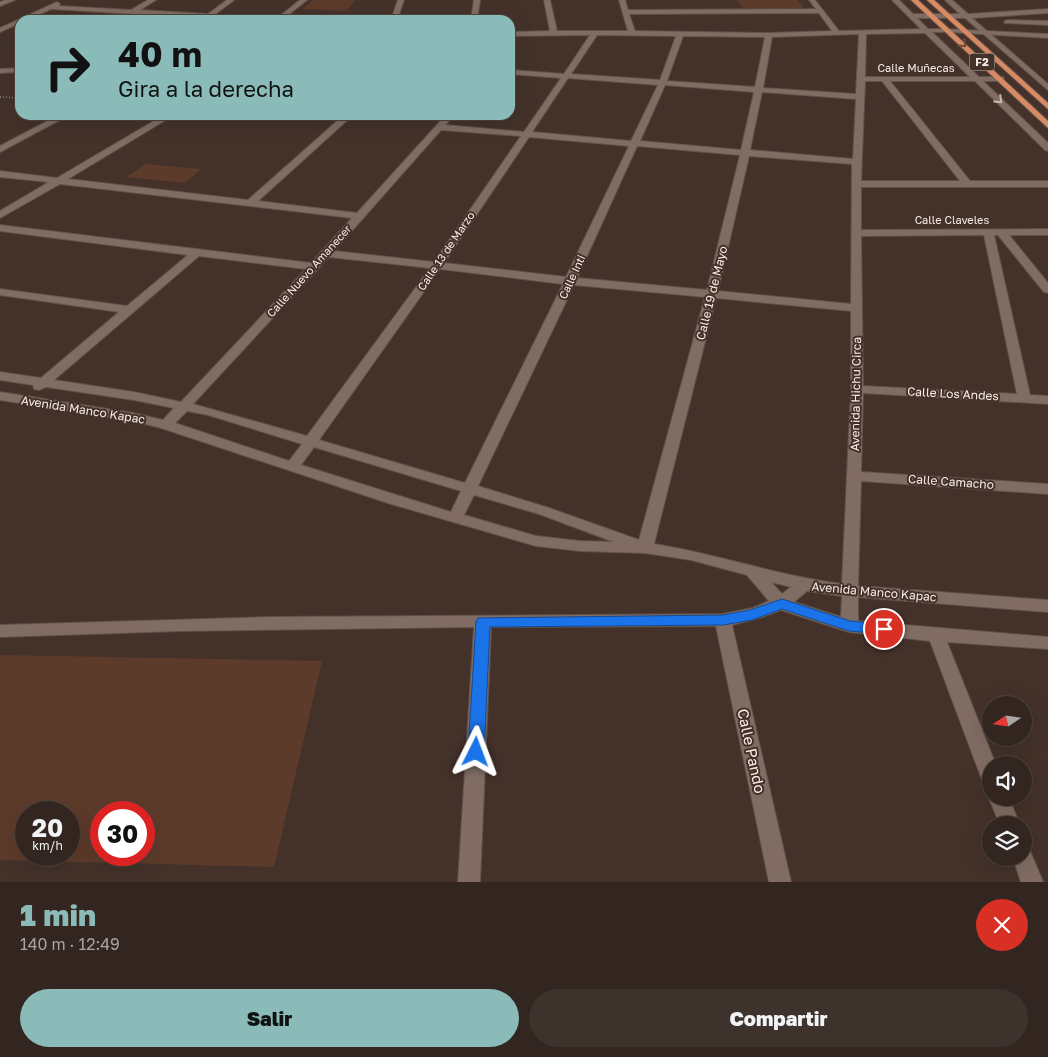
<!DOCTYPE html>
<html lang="es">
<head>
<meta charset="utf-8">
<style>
	:root { --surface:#332620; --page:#3e322d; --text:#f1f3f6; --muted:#a9a5a5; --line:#4e433e; --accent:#8bbbb9 }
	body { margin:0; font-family:"Golos Text",sans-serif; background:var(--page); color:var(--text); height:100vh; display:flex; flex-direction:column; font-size:19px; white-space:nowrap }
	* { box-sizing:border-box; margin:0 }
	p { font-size:16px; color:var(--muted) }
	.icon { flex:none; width:28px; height:28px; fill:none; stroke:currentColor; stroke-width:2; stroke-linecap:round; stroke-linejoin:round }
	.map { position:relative; height:882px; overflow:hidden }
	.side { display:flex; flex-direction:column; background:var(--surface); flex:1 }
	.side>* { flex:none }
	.guide { position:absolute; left:15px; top:15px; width:500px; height:105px; border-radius:15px; box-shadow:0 5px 20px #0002,0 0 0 1px var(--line); background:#8bbbb9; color:#111; overflow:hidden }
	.needle { width:32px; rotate:257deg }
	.controls { position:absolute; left:982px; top:696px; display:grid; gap:10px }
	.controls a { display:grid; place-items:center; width:50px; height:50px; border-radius:50%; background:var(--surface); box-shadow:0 5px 20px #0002,0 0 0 1px var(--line); font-size:25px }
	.speed { position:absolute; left:15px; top:801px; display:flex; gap:10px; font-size:25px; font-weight:700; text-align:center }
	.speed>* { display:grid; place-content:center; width:65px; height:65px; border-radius:50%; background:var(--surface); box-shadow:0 5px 20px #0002,0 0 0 1px var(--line); line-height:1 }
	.speed small { font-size:12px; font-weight:400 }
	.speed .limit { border:8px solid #d22; background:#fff; color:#111 }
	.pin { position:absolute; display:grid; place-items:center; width:42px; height:42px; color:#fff; margin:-21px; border:2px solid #fff; border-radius:50%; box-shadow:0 1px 5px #0007 }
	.me { position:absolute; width:55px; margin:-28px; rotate:3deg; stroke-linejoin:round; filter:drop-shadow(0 0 4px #0008) }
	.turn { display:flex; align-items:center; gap:18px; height:105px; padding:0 20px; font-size:22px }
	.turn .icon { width:65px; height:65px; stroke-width:2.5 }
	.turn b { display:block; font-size:35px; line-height:42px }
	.round { display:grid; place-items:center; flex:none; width:52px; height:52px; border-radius:26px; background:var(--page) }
	.head { display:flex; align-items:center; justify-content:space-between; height:85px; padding:0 20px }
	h1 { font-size:30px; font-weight:800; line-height:38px; color:var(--accent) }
	.primary-button { display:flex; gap:10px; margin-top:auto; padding:10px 20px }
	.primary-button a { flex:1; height:58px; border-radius:30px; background:var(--accent); color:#111; font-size:20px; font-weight:800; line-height:58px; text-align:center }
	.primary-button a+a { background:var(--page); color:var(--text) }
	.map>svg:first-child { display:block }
	.green { fill:#5d3b2b; fill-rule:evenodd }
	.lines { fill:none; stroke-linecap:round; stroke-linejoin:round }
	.minor-casing { stroke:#605149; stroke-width:2 }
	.tertiary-casing { stroke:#605149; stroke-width:2 }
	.trunk-casing { stroke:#605149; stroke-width:2 }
	.path { stroke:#807069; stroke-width:2; stroke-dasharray:1 2; stroke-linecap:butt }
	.minor { fill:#806c63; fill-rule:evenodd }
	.tertiary { fill:#806c63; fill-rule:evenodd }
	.trunk { fill:#d88a63; fill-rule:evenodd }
	.oneway { stroke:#704c3b }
	.oneway2 { stroke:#c8b9b2 }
	.route { fill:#1a73e8; stroke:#114b97 }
	.labels { text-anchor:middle; stroke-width:4; stroke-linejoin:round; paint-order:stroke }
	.shield { fill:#44322a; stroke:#c2b4ae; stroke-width:1 }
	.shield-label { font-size:11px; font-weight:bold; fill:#f8ece7 }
	.far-street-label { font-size:11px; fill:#f8ece7; stroke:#44322a }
	.street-label { font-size:12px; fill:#f8ece7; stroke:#44322a }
	.near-street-label { font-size:15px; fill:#f8ece7; stroke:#44322a }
</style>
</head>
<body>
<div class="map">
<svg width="1048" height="882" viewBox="0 0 1048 882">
	<rect width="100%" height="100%" fill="#44322a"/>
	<g class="green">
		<path d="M313,0H356L346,11L303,9Z"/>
		<path d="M737,0H797L804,8H743Z"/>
		<path d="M145,164L201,169L185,183L127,177Z"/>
		<path d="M0,655L322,661L274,867L0,860ZM26,812H69V855H26ZM101,812H144V855H101Z"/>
	</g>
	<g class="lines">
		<defs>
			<g id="minor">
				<path d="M6,0H15L0,6V2Z"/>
				<path d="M148,0H156L140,10L208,14L227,0H234L208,20H201L203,18L51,9L27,20H20V23L0,32V28L57,2L60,4L59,6L131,10Z"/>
				<path d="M300,0H307L282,20H275Z"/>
				<path d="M398,0H404L397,20H391Z"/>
				<path d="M474,0H480L477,20H471Z"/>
				<path d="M544,0H550L557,31H628L619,0H625L628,10L816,9L809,0H815L839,31L921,29L892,0H899L913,14H960L945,0H952L968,14L1048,9V13L972,18L1048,84V90L965,18H917L928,29H950V31L948,32H932L979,77H1003L1004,79L1000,81H983L1048,143V151L1045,150L975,81H890L970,181H1048V187H861V230L1048,229V235H1009L1048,283V293L1044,292L998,235H994L1030,395L1048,396V404L863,393L861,472L1048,484V494L861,481L858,586L1048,600V612L858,597V621L1048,637V649L947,642L996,765H991V785L984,783L981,777L930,641L849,632L781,610L762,617L732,625L791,882H769L716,626L491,627L480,882H458L474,627L180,631L0,637V625L271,617L723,614L753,608L769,601L747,575L691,560L645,553L580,551L536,546L391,504L161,428L133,421L0,400V392L133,413L163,420L174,408L134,400L46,387L39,390L34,389L33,385L0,380V372L41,378L119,312L0,295V289L127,306L188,255L0,231V225L311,263L352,218L60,184L0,218V211L49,182L0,177V171L57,178L164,115H174L68,179L248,200L344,115H353L258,201L357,213L446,115H454L445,125L524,132L561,78L510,74V70L564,74L590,35L510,36V32L550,31ZM819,13L832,31L769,33L635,31L629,14ZM925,33L970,77H865L866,34ZM859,34L856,94L763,88L772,37ZM597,35L676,36L660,80L571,74ZM683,36L765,37L755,87L667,81ZM568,78L658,85L631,141L532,132ZM865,81H882L960,181H861ZM665,85L754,92L741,150L640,141ZM762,92L856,99L853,159L750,150ZM441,130L521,136L434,262L334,251ZM529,137L629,146L566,277L444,263ZM637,146L740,155L707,290L577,278ZM749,156L852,164L851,304L718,291ZM984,235L1017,394L863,386L861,236ZM199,256L306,269L181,402L134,392L54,380ZM329,257L430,268L307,436L193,404ZM440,269L563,284L465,483L319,440ZM574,285L705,297L639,540L549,508L478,486ZM716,298L851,311V389L842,584C778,576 718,554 654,544ZM187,411L208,415L302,444L289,461L175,423ZM314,447L461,491L451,512L301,465ZM474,495L539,514L614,542L580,541L536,536L464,515ZM771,582L791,587L782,594ZM807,591L842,596L841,617L794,602Z"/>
				<path d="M1007,20L1048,21V25L1005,23L1004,22Z"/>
				<path d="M20,68V72L0,73V69Z"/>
				<path d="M59,115H69L0,152V146Z"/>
				<path d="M991,794V798H1009L1020,825H1000L989,798Z"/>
				<path d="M1024,849L1030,851L1043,882H1021L1013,858H1024Z"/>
			</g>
			<path id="tertiary" d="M946,29L1048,34V38L948,32L946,31Z"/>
			<g id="trunk">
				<path d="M911,0H918L1048,121V128Z"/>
				<path d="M927,0H934L1048,103V109Z"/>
			</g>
		</defs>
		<use href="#minor" class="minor-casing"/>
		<use href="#tertiary" class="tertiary-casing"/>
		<use href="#trunk" class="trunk-casing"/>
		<path class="path" d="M0,97L20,98"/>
		<use href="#minor" class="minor"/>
		<use href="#tertiary" class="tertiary"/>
		<use href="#trunk" class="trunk"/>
	</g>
	<defs><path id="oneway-chevron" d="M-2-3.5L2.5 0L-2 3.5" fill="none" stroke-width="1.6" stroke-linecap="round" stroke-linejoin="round" transform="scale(1.25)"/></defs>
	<use class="oneway" href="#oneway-chevron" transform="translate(963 44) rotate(44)"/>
	<use class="oneway2" href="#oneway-chevron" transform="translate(999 100) rotate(44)"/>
	<path class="route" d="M782,599L850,621L884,624L889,626L891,629L889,633L884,634L849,631L782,609L752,620L723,625L490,627L484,752L482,757L476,758L471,757L468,752L476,622L478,618L723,615L750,610Z"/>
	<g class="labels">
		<rect class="shield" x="969.5" y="53.5" width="25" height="17" rx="4"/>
		<g class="shield-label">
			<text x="982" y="66">F2</text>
		</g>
		<g class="far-street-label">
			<text x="916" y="72">Calle Muñecas</text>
			<text x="952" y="224">Calle Claveles</text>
			<text transform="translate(446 251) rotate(-56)" y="4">Calle 13 de Marzo</text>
			<text transform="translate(309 271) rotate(-48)" y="4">Calle Nuevo Amanecer</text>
			<text transform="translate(572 277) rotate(-65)" y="4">Calle Inti</text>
		</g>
		<g class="street-label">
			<text transform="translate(712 293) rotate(-76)" y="4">Calle 19 de Mayo</text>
			<text transform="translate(856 394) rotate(-89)" y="4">Avenida Hichu Circa</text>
			<text transform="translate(953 394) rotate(3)" y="4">Calle Los Andes</text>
			<text transform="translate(83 410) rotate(9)" y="4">Avenida Manco Kapac</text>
			<text transform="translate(951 482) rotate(4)" y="4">Calle Camacho</text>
			<text transform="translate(874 592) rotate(5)" y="4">Avenida Manco Kapac</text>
		</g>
		<g class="near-street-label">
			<text transform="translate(751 751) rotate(78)" y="5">Calle Pando</text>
		</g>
	</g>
</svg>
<div class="controls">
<a><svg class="needle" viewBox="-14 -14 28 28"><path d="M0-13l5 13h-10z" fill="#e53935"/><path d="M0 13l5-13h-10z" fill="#a9a5a5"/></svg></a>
<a><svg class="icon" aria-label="sound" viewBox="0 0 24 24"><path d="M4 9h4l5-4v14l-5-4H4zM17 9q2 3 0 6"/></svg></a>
<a><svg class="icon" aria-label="layers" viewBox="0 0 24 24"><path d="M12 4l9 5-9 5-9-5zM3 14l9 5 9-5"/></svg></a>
</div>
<div class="speed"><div>20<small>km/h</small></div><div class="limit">30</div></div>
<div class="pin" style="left:884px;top:629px;background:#d93025"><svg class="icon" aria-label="arrive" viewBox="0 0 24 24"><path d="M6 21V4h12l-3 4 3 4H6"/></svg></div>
<svg class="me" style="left:476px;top:752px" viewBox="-20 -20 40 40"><path d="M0-17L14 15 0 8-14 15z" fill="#1a73e8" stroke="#fff" stroke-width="4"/></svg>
<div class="guide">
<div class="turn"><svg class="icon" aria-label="right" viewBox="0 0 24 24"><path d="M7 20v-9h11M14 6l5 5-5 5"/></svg><div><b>40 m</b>Gira a la derecha</div></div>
</div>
</div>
<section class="side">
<div class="head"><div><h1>1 min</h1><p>140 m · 12:49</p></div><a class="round" style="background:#d93025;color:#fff"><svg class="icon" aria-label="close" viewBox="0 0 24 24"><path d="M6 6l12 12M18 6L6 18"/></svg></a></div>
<div class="primary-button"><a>Salir</a><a>Compartir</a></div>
</section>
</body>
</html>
